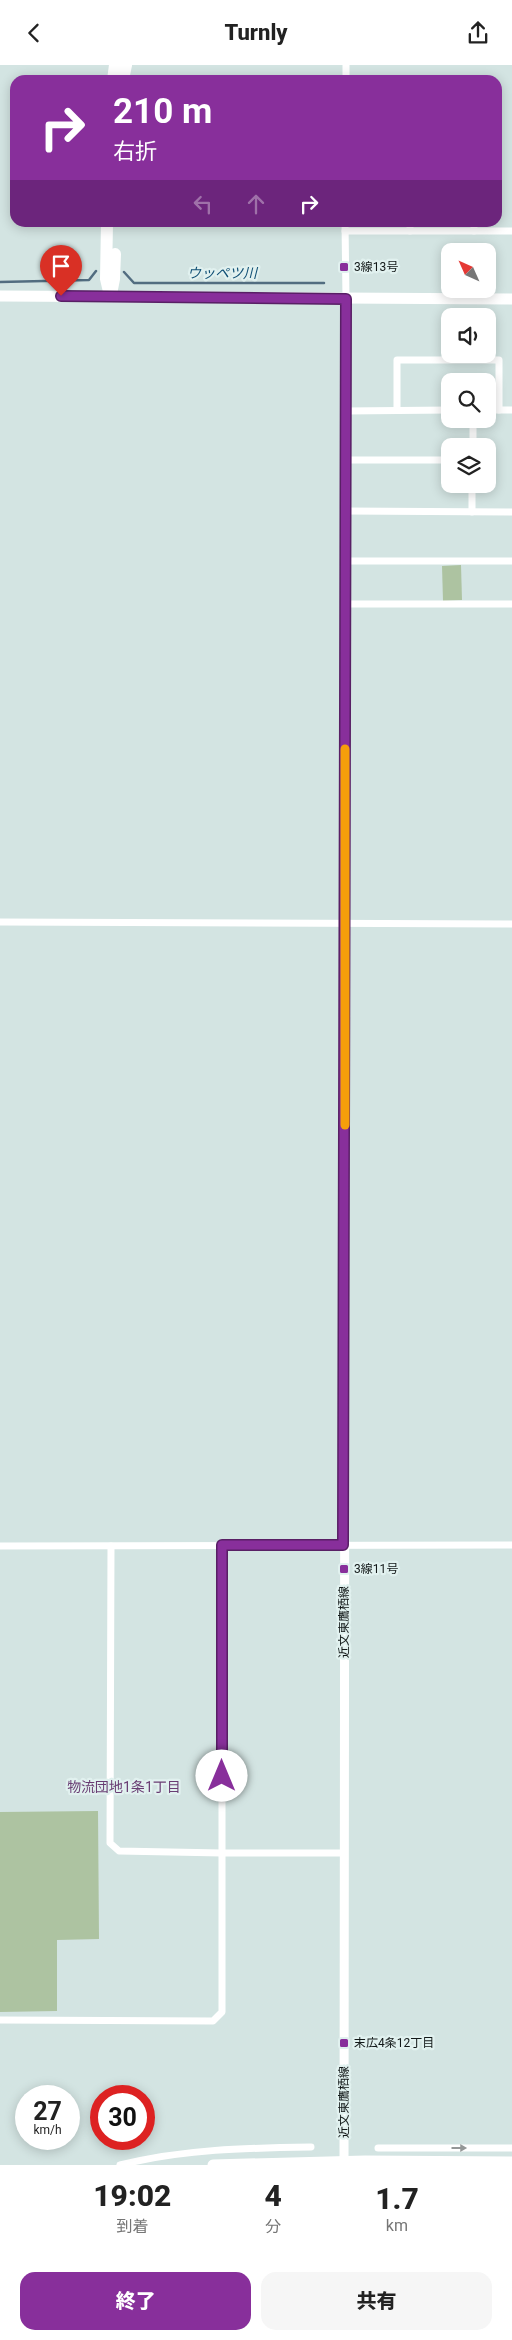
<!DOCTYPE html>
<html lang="ja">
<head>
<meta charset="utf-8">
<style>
	:root { --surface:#fff; --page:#f6f6f6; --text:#222; --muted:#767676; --accent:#882f9b }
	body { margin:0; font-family:Roboto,"Noto Sans JP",sans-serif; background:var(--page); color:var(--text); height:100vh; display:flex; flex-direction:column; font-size:19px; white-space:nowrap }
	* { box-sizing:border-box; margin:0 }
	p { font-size:16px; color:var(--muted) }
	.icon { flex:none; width:28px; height:28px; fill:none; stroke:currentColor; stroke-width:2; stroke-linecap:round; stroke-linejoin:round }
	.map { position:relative; height:2100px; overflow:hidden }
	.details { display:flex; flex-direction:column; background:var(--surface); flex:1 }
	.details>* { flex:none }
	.guide { position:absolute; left:10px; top:10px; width:492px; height:152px; border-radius:15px; box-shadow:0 2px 12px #0003; background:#882f9b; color:#fff; overflow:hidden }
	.needle { width:32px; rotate:315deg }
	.tools { position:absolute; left:441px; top:178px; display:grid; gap:10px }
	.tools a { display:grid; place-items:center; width:55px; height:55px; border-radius:10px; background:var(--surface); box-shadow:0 2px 12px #0003; font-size:25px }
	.speed { position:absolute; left:15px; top:2020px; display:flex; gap:10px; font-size:25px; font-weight:700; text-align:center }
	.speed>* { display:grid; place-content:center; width:65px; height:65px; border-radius:50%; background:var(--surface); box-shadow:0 2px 12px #0003; line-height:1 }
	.speed small { font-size:12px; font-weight:400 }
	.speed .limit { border:8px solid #d22; background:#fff; color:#111 }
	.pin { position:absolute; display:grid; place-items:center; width:42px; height:42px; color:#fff; margin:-51px -21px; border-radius:50% 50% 50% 0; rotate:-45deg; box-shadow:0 0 5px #0007 }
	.pin .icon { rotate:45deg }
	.me { position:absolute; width:55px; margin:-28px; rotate:0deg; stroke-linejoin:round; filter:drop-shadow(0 0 4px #0008) }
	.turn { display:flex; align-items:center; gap:18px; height:105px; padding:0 20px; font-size:22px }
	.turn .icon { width:65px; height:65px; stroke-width:2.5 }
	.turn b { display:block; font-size:35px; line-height:42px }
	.lanes { display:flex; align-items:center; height:48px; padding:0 20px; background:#0003; justify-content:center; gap:25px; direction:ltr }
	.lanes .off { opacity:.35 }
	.eta { display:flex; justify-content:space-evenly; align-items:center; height:85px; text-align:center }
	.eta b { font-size:30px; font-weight:800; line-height:35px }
	.cta { display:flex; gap:10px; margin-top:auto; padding:10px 20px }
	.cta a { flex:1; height:58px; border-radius:15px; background:var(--accent); color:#fff; font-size:20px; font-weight:800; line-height:58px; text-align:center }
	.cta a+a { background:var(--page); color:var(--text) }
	header { display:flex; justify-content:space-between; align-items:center; height:65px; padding:0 20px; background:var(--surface); font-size:22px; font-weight:800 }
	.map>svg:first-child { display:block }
	.green { fill:#adc3a1 }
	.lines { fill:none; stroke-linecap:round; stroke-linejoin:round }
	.stream { stroke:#526d80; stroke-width:2.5 }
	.minor { stroke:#fff; stroke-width:7 }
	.tertiary { stroke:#fff; stroke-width:9 }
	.primary { stroke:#fff; stroke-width:11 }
	.trunk { stroke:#fff; stroke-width:11 }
	.motorway { stroke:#fff; stroke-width:12 }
	.oneway { fill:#949797 }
	.route-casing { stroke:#581f65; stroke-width:12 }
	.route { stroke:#882f9b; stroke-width:9 }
	.slow { stroke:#f59e0b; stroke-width:9 }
	.poi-dot { fill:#882f9b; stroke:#e1f1ef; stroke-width:2 }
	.labels { text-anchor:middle; stroke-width:4.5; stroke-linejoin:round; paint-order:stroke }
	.poi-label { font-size:12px; fill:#121818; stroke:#e1f1ef; text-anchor:start }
	.street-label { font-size:12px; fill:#121818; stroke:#e1f1ef }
	.water-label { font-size:14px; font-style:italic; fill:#115075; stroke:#e1f1ef }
	.neighbourhood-label { font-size:14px; fill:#693d73; stroke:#e1f1ef }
</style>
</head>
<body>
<header><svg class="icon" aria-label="back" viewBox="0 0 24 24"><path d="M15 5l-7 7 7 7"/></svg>Turnly<svg class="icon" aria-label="share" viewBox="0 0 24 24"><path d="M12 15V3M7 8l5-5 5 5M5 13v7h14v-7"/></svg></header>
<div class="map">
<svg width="512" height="2100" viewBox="0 0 512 2100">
	<rect width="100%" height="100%" fill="#d3e4e2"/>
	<g class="green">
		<path d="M461,500L462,535L443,536L442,501Z"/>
		<path d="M98,1746L99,1874L57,1875V1946L0,1947V1747Z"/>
	</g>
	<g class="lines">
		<g class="stream">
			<path d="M124,207L134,218H324"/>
			<path d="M0,217L89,215L96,206"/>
		</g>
		<g class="minor">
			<path d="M346,0V15"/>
			<path d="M345,158L346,234"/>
			<path d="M410,158V166"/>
			<path d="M474,158V166"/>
			<path d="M345,166H512"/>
			<path d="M397,345V295H499V345"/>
			<path d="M488,345H512"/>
			<path d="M346,346L450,345"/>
			<path d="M473,381V354"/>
			<path d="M346,395H450"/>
			<path d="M346,446L512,447"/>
			<path d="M472,447V419"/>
			<path d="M345,496H512"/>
			<path d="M346,539H512"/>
			<path d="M0,857L512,859"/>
			<path d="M0,1481L512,1480"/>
			<path d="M111,1481L110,1778L119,1786L222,1788H344"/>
			<path d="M0,1955L213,1956L222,1947V1480"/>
			<path d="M378,2083H512"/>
			<path d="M120,2100C183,2084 247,2083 311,2082"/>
		</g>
		<path class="tertiary" d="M344,2100L346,234"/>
		<path class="primary" d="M0,231L512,234"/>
		<path class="trunk" d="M213,2100L365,2096L512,2097"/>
		<g class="motorway">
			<path d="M113,15L115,0"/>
			<path d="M123,15L126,0"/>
			<path d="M107,158L106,214L110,231"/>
			<path d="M111,229L114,214L115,189"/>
		</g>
	</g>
	<defs><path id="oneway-solid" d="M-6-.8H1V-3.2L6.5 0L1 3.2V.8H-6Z" transform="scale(1.25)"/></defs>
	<use class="oneway" href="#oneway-solid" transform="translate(459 2083)"/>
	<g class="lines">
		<defs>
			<path id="route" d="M61,231L346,234L343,1480H222V1711"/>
		</defs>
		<use href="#route" class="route-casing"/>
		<use href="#route" class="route"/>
		<path class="slow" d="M345,1060V684"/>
	</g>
	<g class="poi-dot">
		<rect x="339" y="197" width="10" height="10" rx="2.5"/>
		<rect x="339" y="1499" width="10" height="10" rx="2.5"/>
		<rect x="339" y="1973" width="10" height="10" rx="2.5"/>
	</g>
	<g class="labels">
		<g class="poi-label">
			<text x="354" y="206">3線13号</text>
			<text x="354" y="1508">3線11号</text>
			<text x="354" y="1982">末広4条12丁目</text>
		</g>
		<g class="street-label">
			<text transform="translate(344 1557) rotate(-90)" y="4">近文東鷹栖線</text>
			<text transform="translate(344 2037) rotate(-90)" y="4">近文東鷹栖線</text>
		</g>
		<g class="water-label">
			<text x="222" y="213">ウッペツ川</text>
		</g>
		<g class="neighbourhood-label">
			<text x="124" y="1727">物流団地1条1丁目</text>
		</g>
	</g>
</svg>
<div class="tools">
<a><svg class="needle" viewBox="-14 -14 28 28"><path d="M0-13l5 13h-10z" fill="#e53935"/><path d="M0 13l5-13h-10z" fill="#767676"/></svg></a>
<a><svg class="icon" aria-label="sound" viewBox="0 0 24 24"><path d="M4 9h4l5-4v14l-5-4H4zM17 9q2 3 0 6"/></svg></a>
<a><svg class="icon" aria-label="search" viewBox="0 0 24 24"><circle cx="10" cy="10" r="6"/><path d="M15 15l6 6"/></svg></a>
<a><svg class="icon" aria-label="layers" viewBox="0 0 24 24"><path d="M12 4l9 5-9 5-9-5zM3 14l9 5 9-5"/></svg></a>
</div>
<div class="speed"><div>27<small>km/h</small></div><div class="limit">30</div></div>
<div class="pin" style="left:61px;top:231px;background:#d93025"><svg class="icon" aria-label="arrive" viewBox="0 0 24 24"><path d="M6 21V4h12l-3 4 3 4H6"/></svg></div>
<svg class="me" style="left:222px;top:1711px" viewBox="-20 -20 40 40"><circle r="19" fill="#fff"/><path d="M0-13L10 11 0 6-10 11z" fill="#882f9b"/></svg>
<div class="guide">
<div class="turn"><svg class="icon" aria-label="right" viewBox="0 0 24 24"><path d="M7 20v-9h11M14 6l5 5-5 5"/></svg><div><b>210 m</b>右折</div></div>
<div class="lanes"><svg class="icon off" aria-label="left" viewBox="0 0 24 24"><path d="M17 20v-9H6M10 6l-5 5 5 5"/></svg><svg class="icon off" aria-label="ahead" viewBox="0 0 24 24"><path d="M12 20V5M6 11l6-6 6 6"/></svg><svg class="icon" aria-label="right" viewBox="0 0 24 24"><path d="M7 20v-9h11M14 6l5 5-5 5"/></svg></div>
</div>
</div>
<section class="details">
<div class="eta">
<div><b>19:02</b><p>到着</p></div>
<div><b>4</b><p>分</p></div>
<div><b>1.7</b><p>km</p></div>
</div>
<div class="cta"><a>終了</a><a>共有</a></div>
</section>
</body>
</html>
